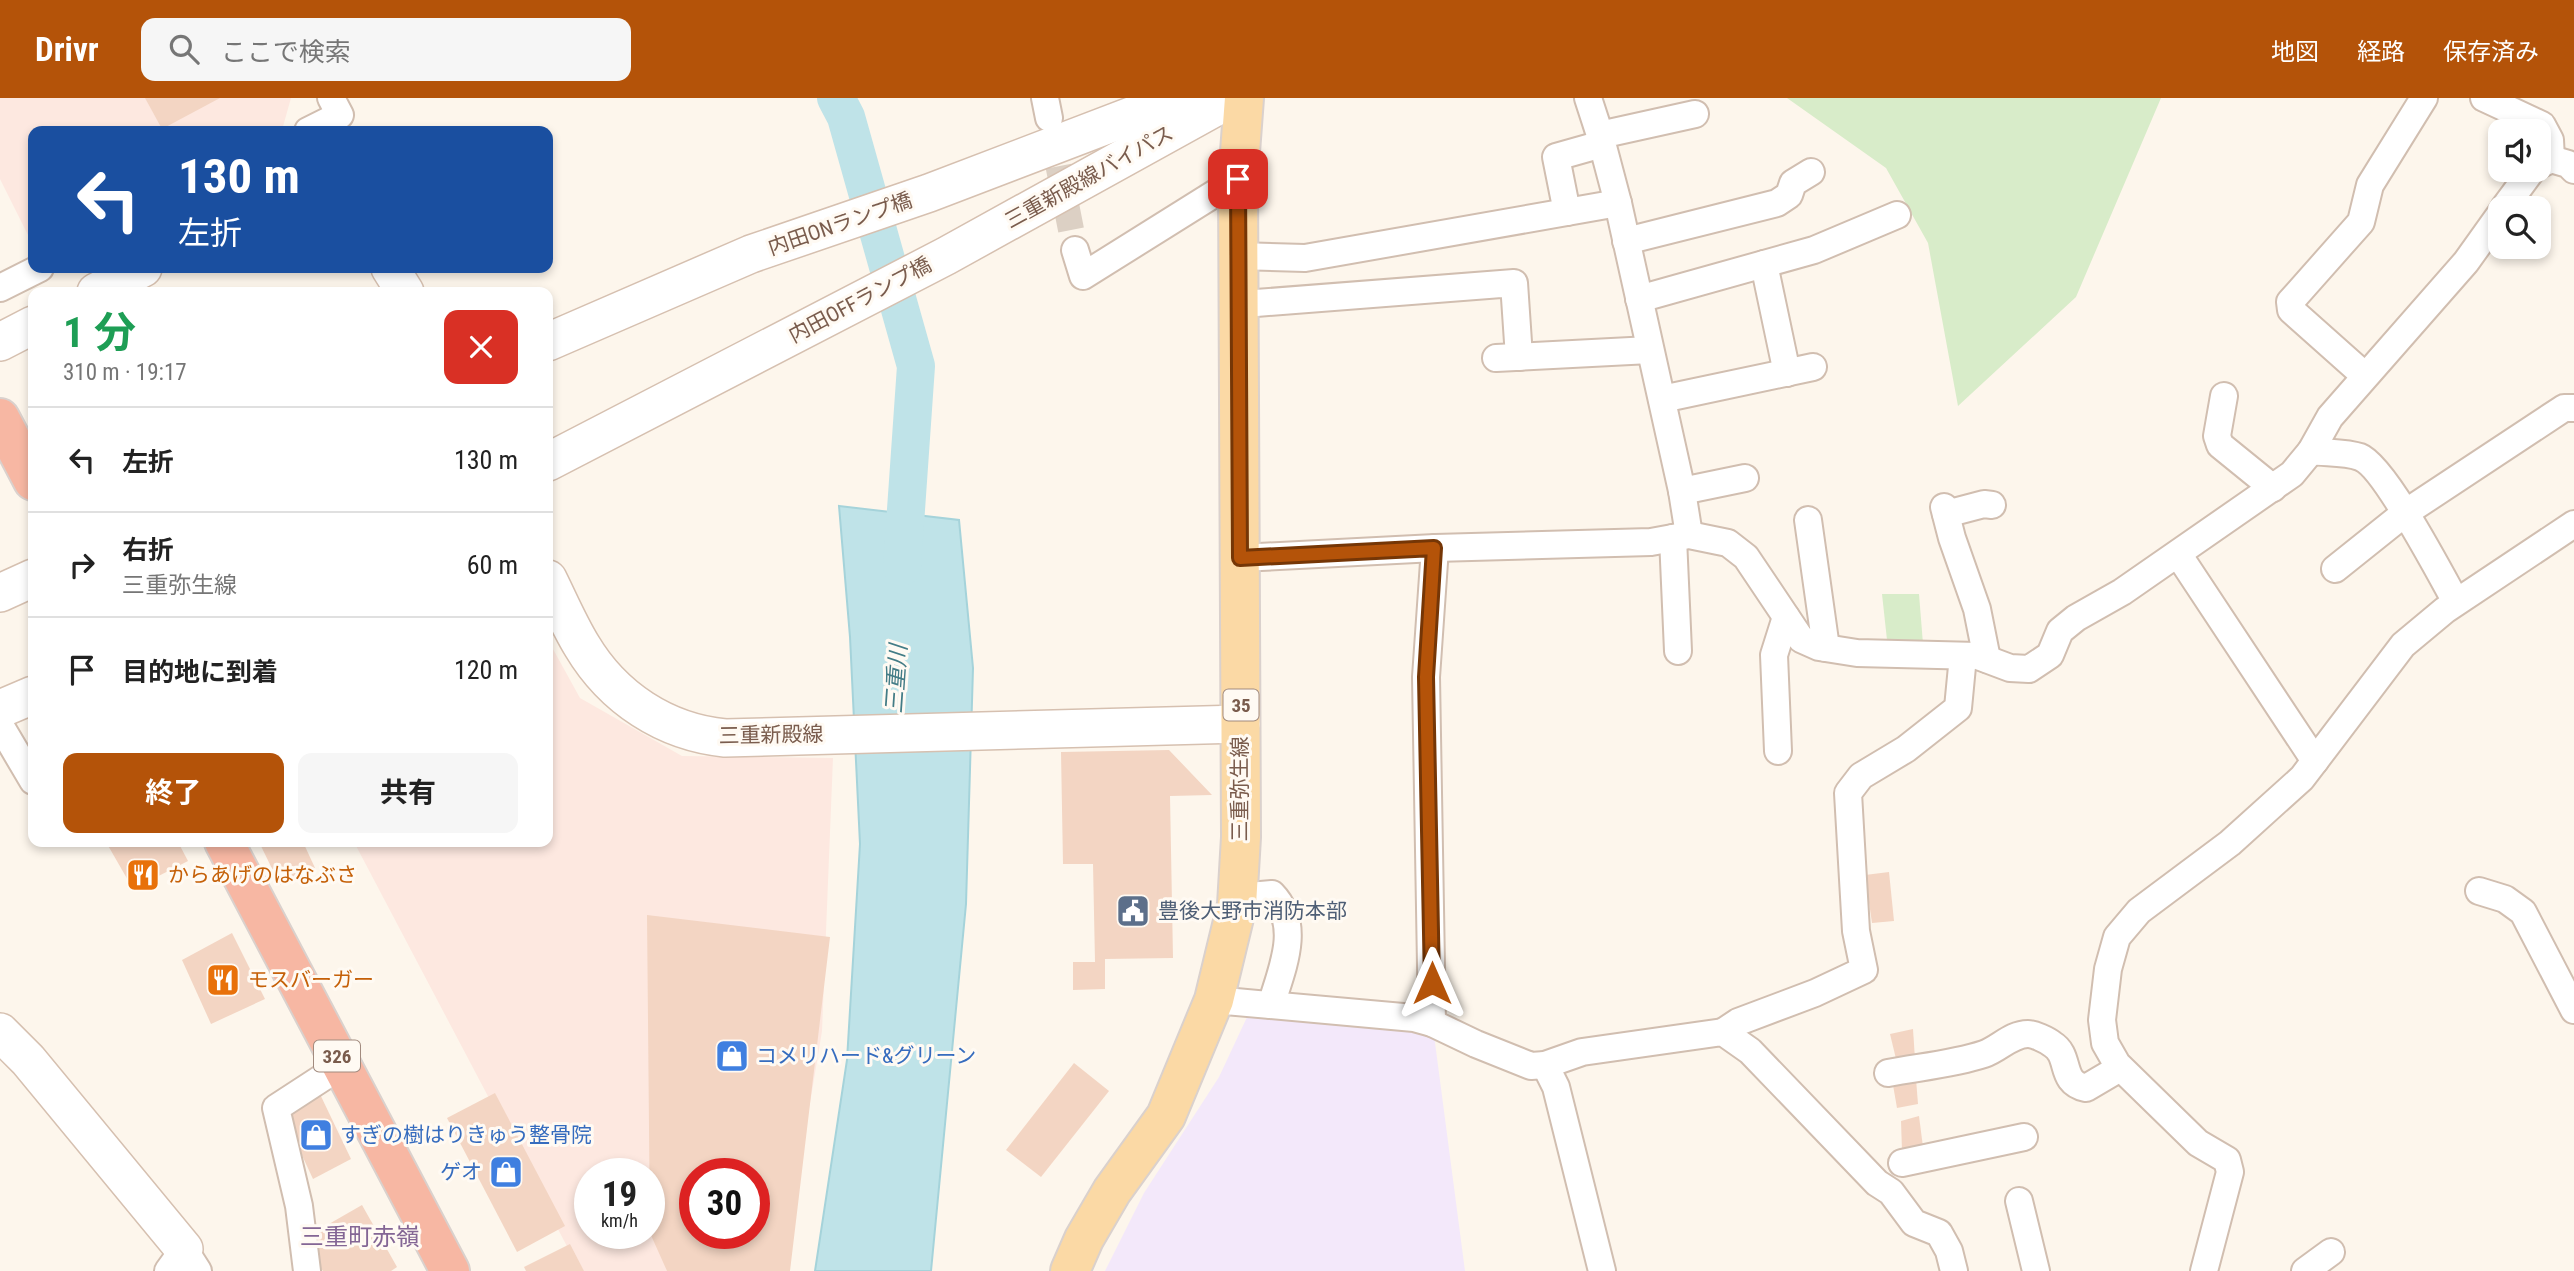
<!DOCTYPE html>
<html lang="ja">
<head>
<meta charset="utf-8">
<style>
	:root { --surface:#fff; --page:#f6f6f6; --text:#222; --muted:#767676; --line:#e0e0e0; --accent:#b45309 }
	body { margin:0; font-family:"Roboto Condensed","Noto Sans JP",sans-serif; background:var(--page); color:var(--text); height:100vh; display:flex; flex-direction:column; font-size:26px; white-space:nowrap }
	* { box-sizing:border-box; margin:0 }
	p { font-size:23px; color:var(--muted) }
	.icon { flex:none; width:38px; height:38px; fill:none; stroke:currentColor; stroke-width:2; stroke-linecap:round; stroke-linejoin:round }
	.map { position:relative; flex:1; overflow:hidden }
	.details { position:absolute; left:28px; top:189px; width:525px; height:560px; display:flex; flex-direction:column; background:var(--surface); border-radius:14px; box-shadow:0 4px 10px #0003 }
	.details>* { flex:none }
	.guide { position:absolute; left:28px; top:28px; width:525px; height:147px; border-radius:14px; box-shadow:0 4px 10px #0003; background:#1a4fa0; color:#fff; overflow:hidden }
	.fabs { position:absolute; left:2488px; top:21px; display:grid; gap:14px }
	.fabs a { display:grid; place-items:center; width:63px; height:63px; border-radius:14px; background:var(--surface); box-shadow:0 4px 10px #0003; font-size:35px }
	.speed { position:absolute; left:574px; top:1060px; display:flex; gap:14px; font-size:35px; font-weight:700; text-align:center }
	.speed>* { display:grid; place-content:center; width:91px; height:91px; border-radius:50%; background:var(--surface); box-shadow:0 4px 10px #0003; line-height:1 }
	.speed small { font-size:18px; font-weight:400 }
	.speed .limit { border:10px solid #d22; background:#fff; color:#111 }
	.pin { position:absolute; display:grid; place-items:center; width:60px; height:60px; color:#fff; margin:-30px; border-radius:14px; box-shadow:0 4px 10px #0006 }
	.me { position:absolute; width:77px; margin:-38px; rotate:0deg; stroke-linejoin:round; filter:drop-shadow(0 0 5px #0008) }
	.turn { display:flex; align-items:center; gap:24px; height:147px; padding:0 35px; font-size:32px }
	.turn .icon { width:91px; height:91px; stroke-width:2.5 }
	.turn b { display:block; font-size:49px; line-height:60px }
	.round { display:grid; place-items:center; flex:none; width:74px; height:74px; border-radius:14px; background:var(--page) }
	.head { display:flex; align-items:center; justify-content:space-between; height:119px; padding:0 35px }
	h1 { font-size:42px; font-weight:700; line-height:52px; color:#1e9e55 }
	.primary-button { display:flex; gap:14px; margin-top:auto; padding:14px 35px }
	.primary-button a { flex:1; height:80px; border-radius:14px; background:var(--accent); color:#fff; font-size:28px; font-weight:700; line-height:80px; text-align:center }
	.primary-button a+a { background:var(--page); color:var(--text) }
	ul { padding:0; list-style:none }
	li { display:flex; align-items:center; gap:21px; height:105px; padding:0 35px; border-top:2px solid var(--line) }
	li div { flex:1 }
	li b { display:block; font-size:26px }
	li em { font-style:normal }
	header { display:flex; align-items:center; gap:42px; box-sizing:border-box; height:98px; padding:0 35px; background:var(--accent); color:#fff }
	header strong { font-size:33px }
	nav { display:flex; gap:38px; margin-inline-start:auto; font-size:24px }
	.search { width:490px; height:63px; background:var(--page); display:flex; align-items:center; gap:18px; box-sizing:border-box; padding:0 24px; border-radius:14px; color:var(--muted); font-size:26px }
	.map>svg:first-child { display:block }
	.commercial { fill:#fde8e0; fill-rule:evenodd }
	.education { fill:#f3e8fa }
	.green { fill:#d8ecc9 }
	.water { fill:#bfe3e8; stroke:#a5d3da; stroke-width:2 }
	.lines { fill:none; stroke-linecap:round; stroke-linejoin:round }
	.river { stroke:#bfe3e8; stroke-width:38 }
	.building { fill:#f3d5c3; fill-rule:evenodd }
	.street-tunnel { stroke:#dcd0c4; stroke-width:26; stroke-dasharray:26 13; stroke-linecap:butt }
	.street-casing { stroke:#d1beb0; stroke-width:30 }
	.secondary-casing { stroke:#d6c0b0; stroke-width:40 }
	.primary-casing { stroke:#dad1cd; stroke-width:42 }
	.highway-casing { stroke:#dad1cd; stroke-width:42 }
	.street { stroke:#fff; stroke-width:26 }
	.secondary { stroke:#fff; stroke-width:37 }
	.primary { stroke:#fbd9a5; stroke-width:38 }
	.highway { stroke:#f7b7a3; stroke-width:38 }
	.route-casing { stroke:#753606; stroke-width:18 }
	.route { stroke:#b45309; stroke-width:12 }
	.labels { text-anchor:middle; stroke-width:6; stroke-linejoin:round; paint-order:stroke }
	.shield { fill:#fffaf3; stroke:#a28b7f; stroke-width:2 }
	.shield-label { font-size:19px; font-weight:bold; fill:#7a5c4d }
	.street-label { font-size:21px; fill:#7a5c4d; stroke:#fffaf3 }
	.food-label { font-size:21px; fill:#c56008; stroke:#fffaf3; text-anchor:start }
	.service-label { font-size:21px; fill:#4e5e75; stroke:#fffaf3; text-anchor:start }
	.shop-label { font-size:21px; fill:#366cbe; stroke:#fffaf3; text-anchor:start }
	.water-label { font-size:23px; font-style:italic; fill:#437c86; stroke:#fffaf3 }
	.quarter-label { font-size:24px; fill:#846695; stroke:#fffaf3 }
</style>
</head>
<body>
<header>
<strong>Drivr</strong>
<div class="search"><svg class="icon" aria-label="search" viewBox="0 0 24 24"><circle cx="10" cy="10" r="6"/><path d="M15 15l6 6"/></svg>ここで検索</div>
<nav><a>地図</a><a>経路</a><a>保存済み</a></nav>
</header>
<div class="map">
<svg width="2574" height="1173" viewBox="0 0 2574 1173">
	<rect width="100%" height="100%" fill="#fdf6ec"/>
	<g class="commercial">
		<path d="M0,0H291L282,32L279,33H33V147L0,81Z"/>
		<path d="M548,542L580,600L682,658L833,660L822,933L782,1173H580L354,744H548ZM590,1076H649V1136H590ZM695,1076H754V1136H695Z"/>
	</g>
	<path class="education" d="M1248,917L1371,924L1434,937L1465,1173H1105L1144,1095L1219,979Z"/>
	<g class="green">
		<path d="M1787,0H2161L2076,199L1958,308L1928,145L1886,70Z"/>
		<path d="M1882,496H1919L1923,546L1887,542Z"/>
	</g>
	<path class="water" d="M839,408L959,422L973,570L966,806L931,1173H815L847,962L860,746L850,539Z"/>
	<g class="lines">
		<path class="river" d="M836,0L846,19L916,268L902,469"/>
	</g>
	<g class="building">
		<path d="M145,0H220L162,31Z"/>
		<path d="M1169,652L1212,697L1170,698L1173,860L1105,861V891L1073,892V864H1095L1093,766H1063L1061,654Z"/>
		<path d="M106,744H178L188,763L133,791Z"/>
		<path d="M259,744H303L315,770L280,787Z"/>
		<path d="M1889,774L1894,823L1872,825L1865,777Z"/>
		<path d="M647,817L830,839L790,1173H667L650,1135ZM695,1076H754V1136H695Z"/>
		<path d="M232,835L265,901L211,926L182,862Z"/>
		<path d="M1913,931L1915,961L1897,965L1890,936Z"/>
		<path d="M1074,965L1109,993L1041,1079L1006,1052Z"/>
		<path d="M1916,981L1918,1006L1897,1010L1893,987Z"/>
		<path d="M318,992L351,1061L313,1081L282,1014Z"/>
		<path d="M495,995L565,1128L517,1154L447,1020Z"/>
		<path d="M1919,1018L1923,1049L1902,1053L1901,1023Z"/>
		<path d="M362,1107L397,1169L391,1173H323L317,1166L315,1134Z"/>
		<path d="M570,1146L584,1173H526L524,1169Z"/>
	</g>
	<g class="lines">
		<path class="street-tunnel" d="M1051,30L1075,152"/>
		<defs>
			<g id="street">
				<path d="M1045,0L1049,20"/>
				<path d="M1588,0L1600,37"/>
				<path d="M2484,0L2542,27L2550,42L2551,61"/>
				<path d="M308,33L340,17L331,0"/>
				<path d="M2539,67L2551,61L2568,66L2574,72"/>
				<path d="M2504,110L2532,72"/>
				<path d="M1567,114L1556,59L1602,46"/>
				<path d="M1626,143L1777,105L1789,97L1793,85L1811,74"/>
				<path d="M1075,152L1083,178L1238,81"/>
				<path d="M1238,158L1305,160L1618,105"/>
				<path d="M1764,166L1787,275"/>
				<path d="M0,190L40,170"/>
				<path d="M1639,201L1814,152L1897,117"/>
				<path d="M1239,203L1256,205L1514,185L1519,259"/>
				<path d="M1496,260L1650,252"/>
				<path d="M2364,277L2291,212L2290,204L2361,124L2370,87L2424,0"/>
				<path d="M2224,298L2217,338L2220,347L2273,390"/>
				<path d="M1662,301L1813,269"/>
				<path d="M2311,353C2326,355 2346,354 2360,359C2384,368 2441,477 2456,504"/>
				<path d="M1682,393L1745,380"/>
				<path d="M1944,409L1952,440L1977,511L1987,561"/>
				<path d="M1946,416L1984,406L1992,407"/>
				<path d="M1808,422L1826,550"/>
				<path d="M1689,437L1682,393L1618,105L1600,37L1695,16"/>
				<path d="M1673,440L1678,553"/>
				<path d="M2178,456L2315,663"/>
				<path d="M1240,460L1435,450L1651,444L1689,437L1728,445L1746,459L1801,541L1819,549L1857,555L1978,558L2010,570L2029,571L2050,557L2060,533L2076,520L2122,494L2292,376L2311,353L2330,319L2466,164L2501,115"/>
				<path d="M2335,471L2405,415L2564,310H2574"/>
				<path d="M0,627L33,683"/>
				<path d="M1778,653L1774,557L1786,519"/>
				<path d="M2479,793L2505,801L2523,814L2574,912"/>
				<path d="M1238,799L1272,796C1302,827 1282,871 1271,907"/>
				<path d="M1214,902L1414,920L1432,925L1476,946L1531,968L1545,967L1582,954L1723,934L1750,953L1877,1085L1891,1094L1914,1125L1939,1135L1949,1153L1954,1173"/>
				<path d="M1432,925L1426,579L1435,450"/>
				<path d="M1723,934L1738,924L1815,895L1864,872L1856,833L1848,695L1861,678L1906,651L1958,610L1963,558"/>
				<path d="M1545,967L1556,989L1602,1173"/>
				<path d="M1888,975C1919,969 1954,966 1984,956C1999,951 2011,936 2028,936C2034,936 2047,942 2052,946C2072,958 2058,984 2086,990L2120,970"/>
				<path d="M1902,1065L2024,1039"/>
				<path d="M2019,1103L2036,1173"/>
				<path d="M168,1173L184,1151L198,1173"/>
				<path d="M307,1173L299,1108L276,1010L342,967"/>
				<path d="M2204,1173L2230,1074L2227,1062L2198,1045L2117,966L2105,945L2102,922L2108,871L2117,839L2139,813L2230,745L2302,680L2403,547L2445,512L2574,426"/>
				<path d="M2305,1173L2331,1154"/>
			</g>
			<g id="secondary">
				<path d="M390,170L405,194"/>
				<path d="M96,194L143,170"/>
				<path d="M0,244L33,227"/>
				<path d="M548,244L751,156L929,95L1178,0"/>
				<path d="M548,364L946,158L1232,0"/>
				<path d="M548,481C559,503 569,527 582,548C613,600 665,634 725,640L1241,626"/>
				<path d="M0,495L33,480"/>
				<path d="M0,611L33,597"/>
				<path d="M0,934L28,962L184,1151"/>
			</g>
			<path id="primary" d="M1070,1173L1084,1141L1112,1093L1166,1018L1214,902L1237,807L1241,739L1238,81L1244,0"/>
			<g id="highway">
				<path d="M0,320L33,383"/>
				<path d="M224,744L450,1173"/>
			</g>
		</defs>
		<use href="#street" class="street-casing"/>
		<use href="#secondary" class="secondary-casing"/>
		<use href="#primary" class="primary-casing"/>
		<use href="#highway" class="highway-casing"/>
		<use href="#street" class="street"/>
		<use href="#secondary" class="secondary"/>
		<use href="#primary" class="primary"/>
		<use href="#highway" class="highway"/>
	</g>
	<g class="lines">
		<defs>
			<path id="route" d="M1238,81L1240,460L1434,450L1426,579L1432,885"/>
		</defs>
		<use href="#route" class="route-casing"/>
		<use href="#route" class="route"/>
	</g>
	<defs>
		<symbol id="restaurant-square" viewBox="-11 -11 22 22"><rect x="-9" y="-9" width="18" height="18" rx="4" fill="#e8710a" stroke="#fffaf3"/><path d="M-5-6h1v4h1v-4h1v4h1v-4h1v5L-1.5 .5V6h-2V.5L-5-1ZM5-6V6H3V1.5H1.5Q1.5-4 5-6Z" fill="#fff"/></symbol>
		<symbol id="civic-square" viewBox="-11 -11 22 22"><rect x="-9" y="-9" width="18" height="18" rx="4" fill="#5c6f8a" stroke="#fffaf3"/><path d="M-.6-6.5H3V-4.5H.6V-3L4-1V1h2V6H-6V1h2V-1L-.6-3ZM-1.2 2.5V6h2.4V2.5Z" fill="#fff"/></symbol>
		<symbol id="shop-square" viewBox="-11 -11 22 22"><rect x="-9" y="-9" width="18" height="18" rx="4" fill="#3f7fe0" stroke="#fffaf3"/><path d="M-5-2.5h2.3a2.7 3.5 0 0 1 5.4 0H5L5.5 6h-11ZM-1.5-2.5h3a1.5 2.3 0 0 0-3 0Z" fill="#fff"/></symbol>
	</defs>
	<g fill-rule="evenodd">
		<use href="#restaurant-square" x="124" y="758" width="38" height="38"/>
		<use href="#civic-square" x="1114" y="794" width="38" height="38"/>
		<use href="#restaurant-square" x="204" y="863" width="38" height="38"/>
		<use href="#shop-square" x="713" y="939" width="38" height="38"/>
		<use href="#shop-square" x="297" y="1018" width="38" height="38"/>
		<use href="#shop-square" x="487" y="1055" width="38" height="38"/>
	</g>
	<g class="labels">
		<g class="shield">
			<rect x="1223.5" y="591.5" width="35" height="31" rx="5"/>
			<rect x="314" y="942.5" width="46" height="31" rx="5"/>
		</g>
		<g class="shield-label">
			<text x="1241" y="614">35</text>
			<text x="337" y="965">326</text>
		</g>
		<g class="street-label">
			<text transform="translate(1089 79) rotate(-29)" y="7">三重新殿線バイパス</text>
			<text transform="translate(840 126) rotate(-19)" y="7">内田ONランプ橋</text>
			<text transform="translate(860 202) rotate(-28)" y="7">内田OFFランプ橋</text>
			<text transform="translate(771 637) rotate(-1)" y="7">三重新殿線</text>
			<text transform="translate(1240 691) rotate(-90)" y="7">三重弥生線</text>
		</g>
		<g class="food-label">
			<text x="168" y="784">からあげのはなぶさ</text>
			<text x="248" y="889">モスバーガー</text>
		</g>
		<g class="service-label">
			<text x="1158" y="820">豊後大野市消防本部</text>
		</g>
		<g class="shop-label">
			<text x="756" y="965">コメリハード&amp;グリーン</text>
			<text x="340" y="1044">すぎの樹はりきゅう整骨院</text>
			<text x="482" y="1081" text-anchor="end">ゲオ</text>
		</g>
		<g class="water-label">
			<text transform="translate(896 581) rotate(-86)" y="8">三重川</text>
		</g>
		<g class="quarter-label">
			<text x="360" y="1147">三重町赤嶺</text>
		</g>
	</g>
</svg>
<div class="fabs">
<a><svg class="icon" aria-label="sound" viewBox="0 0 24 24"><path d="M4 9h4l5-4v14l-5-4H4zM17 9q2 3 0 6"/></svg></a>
<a><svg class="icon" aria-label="search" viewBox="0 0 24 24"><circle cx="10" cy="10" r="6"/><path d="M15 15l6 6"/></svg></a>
</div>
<div class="speed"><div>19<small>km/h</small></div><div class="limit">30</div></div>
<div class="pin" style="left:1238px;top:81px;background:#d93025"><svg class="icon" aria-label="arrive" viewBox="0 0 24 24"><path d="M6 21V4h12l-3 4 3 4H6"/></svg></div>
<svg class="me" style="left:1432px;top:885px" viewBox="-20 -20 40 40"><path d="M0-17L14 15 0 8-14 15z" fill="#b45309" stroke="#fff" stroke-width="4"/></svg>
<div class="guide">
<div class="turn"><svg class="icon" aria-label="left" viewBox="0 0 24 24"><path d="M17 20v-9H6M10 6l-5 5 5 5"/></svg><div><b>130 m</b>左折</div></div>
</div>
<section class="details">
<div class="head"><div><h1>1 分</h1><p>310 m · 19:17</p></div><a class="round" style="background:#d93025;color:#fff"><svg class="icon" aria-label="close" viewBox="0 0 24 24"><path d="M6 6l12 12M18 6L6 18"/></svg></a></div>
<ul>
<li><svg class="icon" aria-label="left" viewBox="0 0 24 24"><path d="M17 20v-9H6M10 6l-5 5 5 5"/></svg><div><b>左折</b></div><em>130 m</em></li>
<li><svg class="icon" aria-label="right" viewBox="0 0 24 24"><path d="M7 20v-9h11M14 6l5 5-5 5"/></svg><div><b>右折</b><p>三重弥生線</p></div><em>60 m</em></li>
<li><svg class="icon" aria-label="arrive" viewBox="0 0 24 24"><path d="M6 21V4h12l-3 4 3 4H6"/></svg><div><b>目的地に到着</b></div><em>120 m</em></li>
</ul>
<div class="primary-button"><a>終了</a><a>共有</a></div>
</section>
</div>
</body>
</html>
